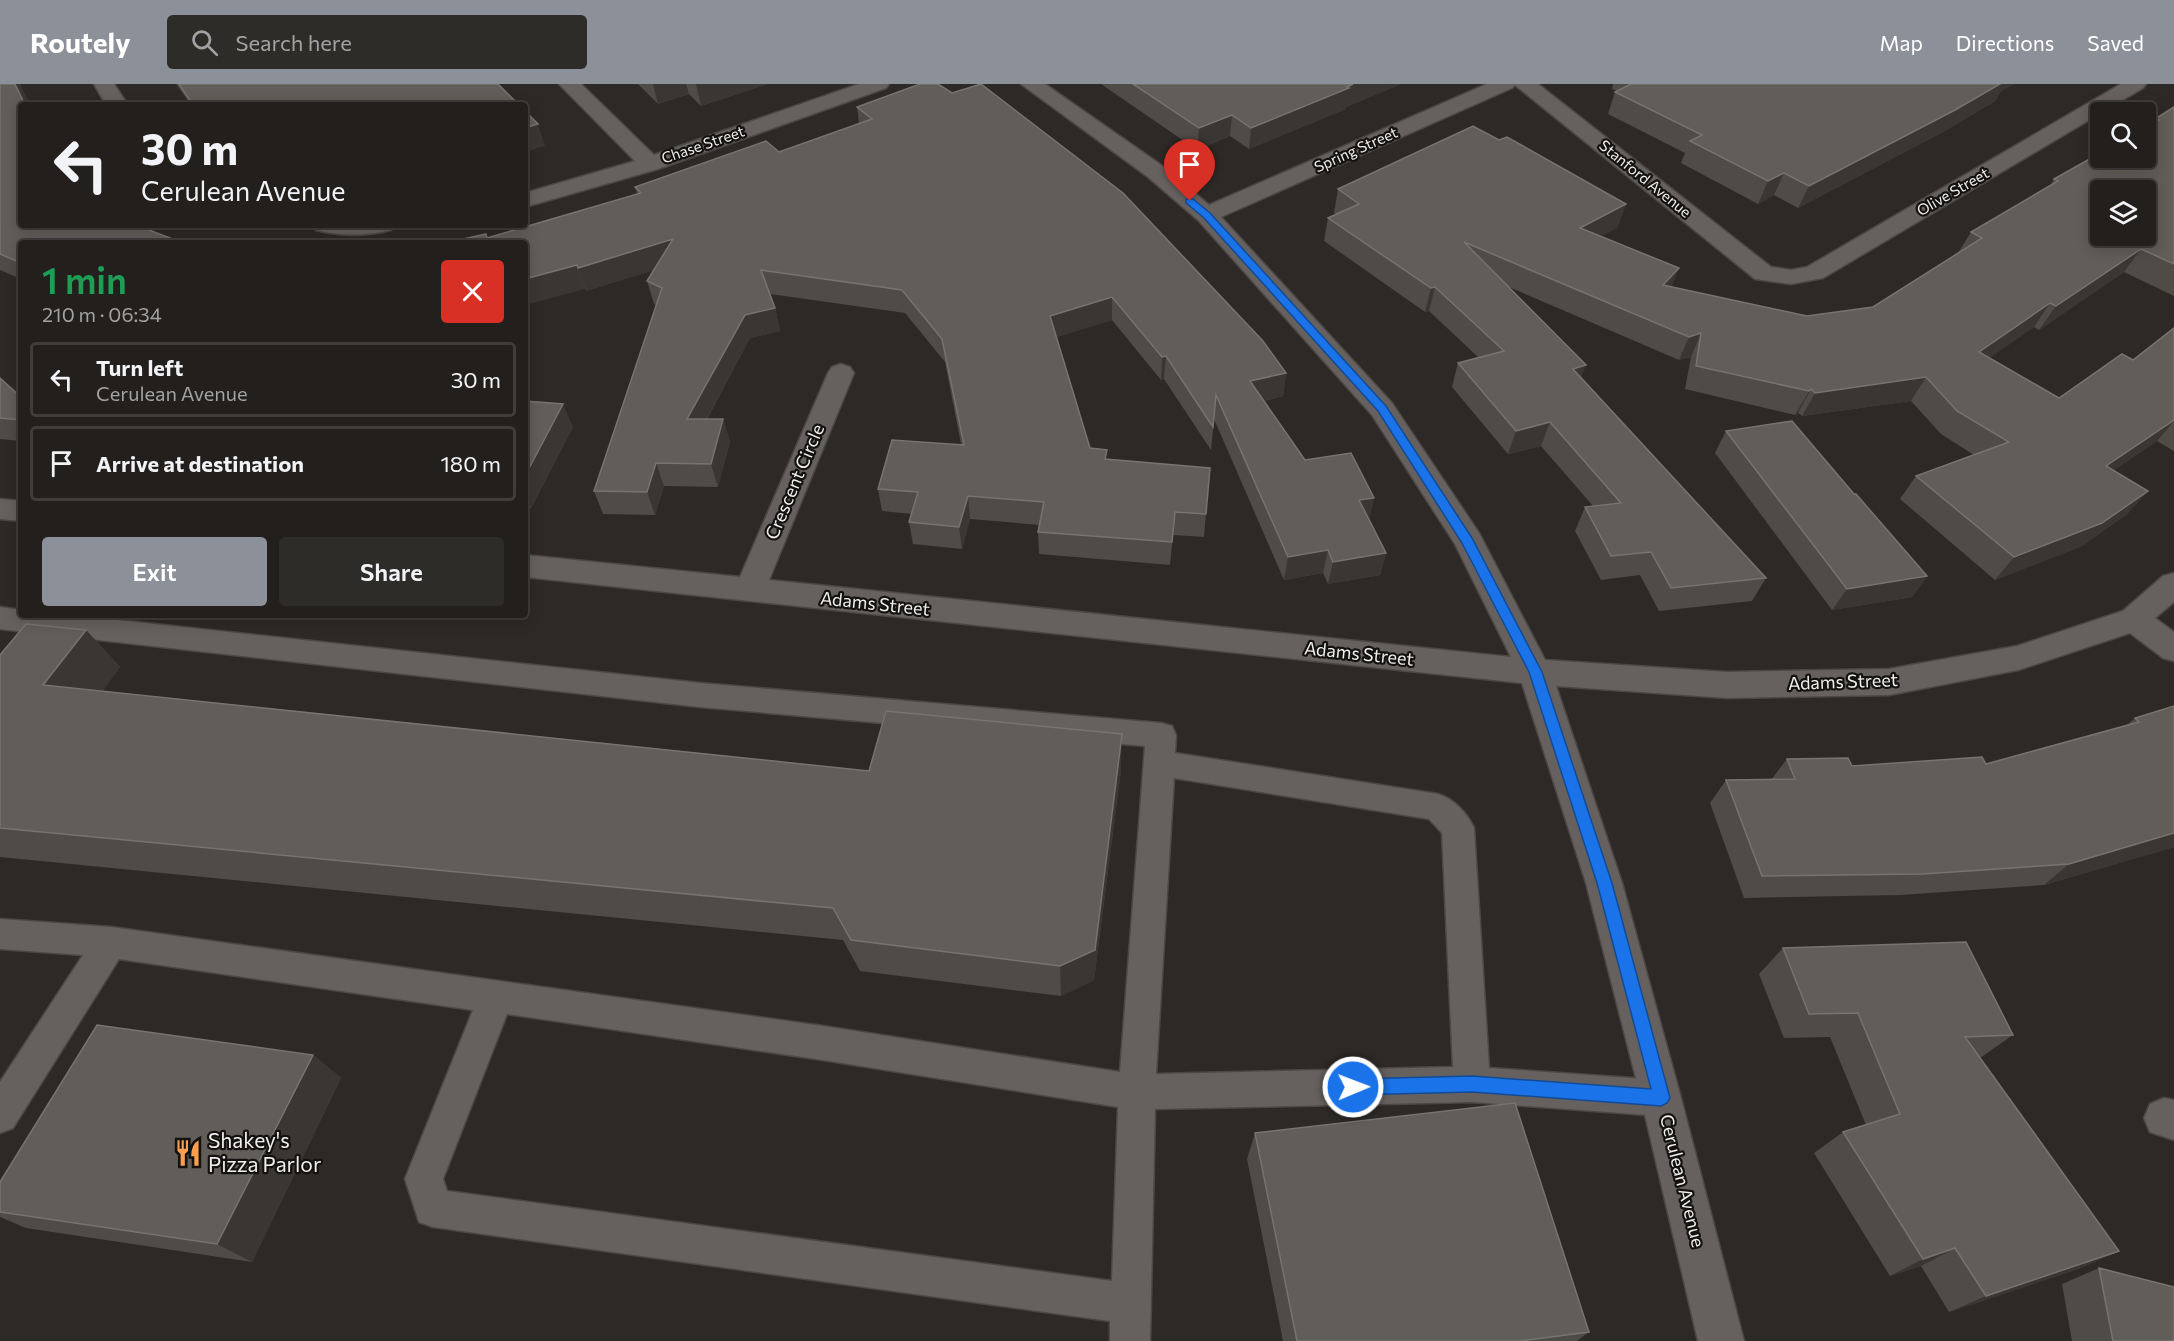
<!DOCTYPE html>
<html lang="en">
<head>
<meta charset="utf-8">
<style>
	:root { --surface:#221f1c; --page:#2e2c29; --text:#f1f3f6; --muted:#a2a2a3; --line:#3f3d3b; --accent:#8c9099 }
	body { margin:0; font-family:Commissioner,sans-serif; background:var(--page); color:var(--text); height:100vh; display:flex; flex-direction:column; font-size:22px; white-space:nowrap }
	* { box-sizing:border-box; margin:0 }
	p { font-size:20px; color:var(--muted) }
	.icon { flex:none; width:33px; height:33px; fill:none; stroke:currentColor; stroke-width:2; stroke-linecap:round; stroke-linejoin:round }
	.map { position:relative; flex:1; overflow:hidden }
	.panel { position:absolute; left:18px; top:156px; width:510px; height:378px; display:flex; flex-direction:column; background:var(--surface); border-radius:6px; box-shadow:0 3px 15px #0003,0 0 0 2px var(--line) }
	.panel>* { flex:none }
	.banner { position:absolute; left:18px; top:18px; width:510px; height:126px; border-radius:6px; box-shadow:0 3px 15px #0003,0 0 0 2px var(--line); background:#221f1c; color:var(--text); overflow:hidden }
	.buttons { position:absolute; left:2090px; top:18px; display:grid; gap:12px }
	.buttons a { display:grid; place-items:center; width:66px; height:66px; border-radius:6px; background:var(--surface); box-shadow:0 3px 15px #0003,0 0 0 2px var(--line); font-size:30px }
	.pin { position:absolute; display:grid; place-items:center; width:51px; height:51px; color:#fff; margin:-62px -26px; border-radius:50% 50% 50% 0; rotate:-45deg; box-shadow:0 0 6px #0007 }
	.pin .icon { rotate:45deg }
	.me { position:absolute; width:66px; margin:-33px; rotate:89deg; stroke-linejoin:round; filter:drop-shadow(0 0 4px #0008) }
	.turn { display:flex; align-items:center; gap:21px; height:126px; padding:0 24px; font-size:27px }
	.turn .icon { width:78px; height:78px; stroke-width:2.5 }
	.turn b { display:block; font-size:42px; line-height:51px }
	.round { display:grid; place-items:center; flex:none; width:63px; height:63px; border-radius:6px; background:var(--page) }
	.summary { display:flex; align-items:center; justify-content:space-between; height:102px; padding:0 24px }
	h1 { font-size:36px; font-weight:600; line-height:45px; color:#1e9e55 }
	.primary-button { display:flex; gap:12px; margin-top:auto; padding:12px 24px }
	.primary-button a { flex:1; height:69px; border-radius:6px; background:var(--accent); color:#fff; font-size:24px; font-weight:600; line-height:69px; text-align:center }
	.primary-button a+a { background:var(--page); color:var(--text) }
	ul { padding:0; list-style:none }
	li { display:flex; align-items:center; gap:18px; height:75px; margin:0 12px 9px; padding:0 12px; border:3px solid var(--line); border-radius:6px }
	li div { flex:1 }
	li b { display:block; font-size:22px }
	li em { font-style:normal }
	header { display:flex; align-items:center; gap:36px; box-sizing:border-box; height:84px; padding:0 30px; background:var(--accent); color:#fff }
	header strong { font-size:28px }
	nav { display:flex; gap:33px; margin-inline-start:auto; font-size:21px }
	.search { width:420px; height:54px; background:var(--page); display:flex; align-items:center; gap:15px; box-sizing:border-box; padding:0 21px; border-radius:6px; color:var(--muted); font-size:22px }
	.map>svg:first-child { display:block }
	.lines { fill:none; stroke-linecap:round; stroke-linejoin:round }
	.service-casing { stroke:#4b4744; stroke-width:3 }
	.minor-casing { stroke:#4b4744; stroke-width:3 }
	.service { fill:#66615e; fill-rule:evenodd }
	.minor { fill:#66615e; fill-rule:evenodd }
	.wall { fill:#4f4b47 }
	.shaded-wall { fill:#3a3633 }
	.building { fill:#615d59; stroke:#777470; stroke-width:1.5; fill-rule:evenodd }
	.route { fill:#1a73e8; stroke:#114b97; stroke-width:1.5 }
	.labels { text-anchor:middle; stroke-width:4.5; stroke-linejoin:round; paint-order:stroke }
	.far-street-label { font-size:15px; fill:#f1efec; stroke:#141211 }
	.street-label { font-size:18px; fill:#f1efec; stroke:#141211 }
	.near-poi-label { font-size:21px; fill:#f1efec; stroke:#141211; text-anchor:start }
</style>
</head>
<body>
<header>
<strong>Routely</strong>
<div class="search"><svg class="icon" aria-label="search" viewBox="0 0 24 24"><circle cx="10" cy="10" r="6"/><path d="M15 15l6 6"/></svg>Search here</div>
<nav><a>Map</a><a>Directions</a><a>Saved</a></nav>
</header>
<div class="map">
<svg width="2174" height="1257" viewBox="0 0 2174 1257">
	<rect width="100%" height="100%" fill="#2d2926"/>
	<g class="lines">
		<defs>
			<path id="service" d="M0,523L21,526V531H71L700,599L1161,639L1172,642L1176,651L1175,669L1438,710C1454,715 1467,729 1474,744L1489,984L1661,996L1674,1001L1679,1014L1674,1027L1661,1032L1472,1018L1155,1025L1150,1257H1110V1237L433,1143L419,1138L405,1095L473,926L119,875L13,1044L0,1049V998L83,871L0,865V835L111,843L823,942L1120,988L1145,662L700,623L0,545ZM1174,694L1429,735L1442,749L1453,983L1156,990ZM507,930L823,976L1118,1023L1112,1197L447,1107L443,1095Z"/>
			<g id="minor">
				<path d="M94,0H114L128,21H106Z"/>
				<path d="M559,0H581L654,71L859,0H889L886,4L658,85L525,123V109L635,77Z"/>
				<path d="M1021,0H1045L1164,83L1209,121L1487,0H1538L1771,183L1791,186L1807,183L2121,0H2146L2143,4L1823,194L1791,200L1755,195L1515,1L1512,4L1221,133L1392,319L1479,449L1545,576L1727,588L1889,585L2017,562L2123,527L2163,492L2174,489V518L2155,534L2174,548V577L2163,574L2130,549L2018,586L1889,611L1727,614L1556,602L1622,799L1681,1014L1744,1257H1698L1641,1014L1586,799L1522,599L525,493V471L740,493L828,289L832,283L841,280L850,283L854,289L769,496L1511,573L1455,460L1372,331L1198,136L1148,93Z"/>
				<path d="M312,141H395L391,146C367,152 340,152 316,146Z"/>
				<path d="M0,415L21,417V437L0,435Z"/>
				<path d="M2164,1014L2174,1016V1056L2150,1048L2144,1034L2150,1020Z"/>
			</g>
		</defs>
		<use href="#service" class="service-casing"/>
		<use href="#minor" class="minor-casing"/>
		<use href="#service" class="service"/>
		<use href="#minor" class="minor"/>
	</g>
	<g class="wall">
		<path d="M0,0H20L30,21H21V195L0,186Z"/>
		<path d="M176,0H498L519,21H191Z"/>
		<path d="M638,0H768L701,22L689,10L658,20Z"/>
		<path d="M1101,0H1401L1346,23V25L1249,65L1230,52L1197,66Z"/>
		<path d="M1613,0H2014L2001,7L1995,17L1943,48L1798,124L1774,111L1758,120L1681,79L1685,69L1608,30L1615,8L1617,7L1612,5Z"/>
		<path d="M857,23L1286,289L1283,312L1264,317L1305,376L1374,414L1369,435L1386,469L1380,491L1328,500L1323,489L1284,496L1214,335L1211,366L1164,295L1161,296L1112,236L1057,253L1090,364L1106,375L1206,430L1204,453L1173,451L1170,481L1039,470L1038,448L1040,441L970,435L962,465L913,460L909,438L912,430L882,427L878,405L961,360L945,278L905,229L770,210L775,224L780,247L750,254L707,335H723L730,358L718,403L664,402L655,431L603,430L594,407L656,221L654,220L647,197L654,186L586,207L585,205L487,154L637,110L635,103L779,68L859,40Z"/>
		<path d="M2174,23V212L2124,188L2039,246L2034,243L1989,274L2059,314L2133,276L2174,244V367L2157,357L2114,386L2148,407L2127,430L2082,462L1995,496L1900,415L1916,392L1974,371L1941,350L1911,317L1802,332L1798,329L1795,331L1685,305L1691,273L1679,276L1509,203L1581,294L1766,494L1752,517L1659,527L1640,491L1601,496L1575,447L1585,423L1593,422L1541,362L1508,370L1452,303L1458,279L1478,273L1429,227L1425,228L1324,157L1328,134L1336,130L1334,129L1338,105L1499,56L1626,120L1617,144L1601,152L1679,184L1671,203L1807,232L1873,223L1958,169L1971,148L2050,102L2054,95L2151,41L2155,35Z"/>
		<path d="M0,294L21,313V357L0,355Z"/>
		<path d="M525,317L573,343L531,424L525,423Z"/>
		<path d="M1726,347L1854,410L1927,492L1912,513L1832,526L1715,369Z"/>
		<path d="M86,546L120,583L102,607L869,687L1121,686L1094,896L1061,912L860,887L843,856L0,773V571Z"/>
		<path d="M2174,622V763L2044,801L1901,811L1744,814L1710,719L1726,696H1771L1787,675L1852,682L1986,680L2127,641L2135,634Z"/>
		<path d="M1783,864L2013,951L1980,974L2119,1167L2078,1185L1949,1228L1921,1182L1890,1192L1814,1069L1843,1048L1866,1041L1830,953L1784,954L1759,890Z"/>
		<path d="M313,971L341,994L252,1178L26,1144L0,1133V1098Z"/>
		<path d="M1255,1049L1589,1248L1577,1257H1283L1247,1075Z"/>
		<path d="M2099,1184L2174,1257H2072L2062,1200Z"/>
	</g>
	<g class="shaded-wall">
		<path d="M15,0H20L30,21H25Z"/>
		<path d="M653,0H686L689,10L658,20Z"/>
		<path d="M696,0H768L701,22Z"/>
		<path d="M1353,0H1401L1346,23V25L1249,65L1251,44Z"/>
		<path d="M1996,0H2014L2001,7L1995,17L1943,48L1798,124L1809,102Z"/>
		<path d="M1232,31L1230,52L1197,66L1199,44Z"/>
		<path d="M538,40L545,62L525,68V44Z"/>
		<path d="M1784,89L1774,111L1758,120L1768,97Z"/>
		<path d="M1626,120L1617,144L1572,167L1580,144Z"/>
		<path d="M673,155L680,178L586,207L578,184Z"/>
		<path d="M2141,165L2124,188L2039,246L2056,222Z"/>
		<path d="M577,181L585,205L525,221V195Z"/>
		<path d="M1679,184L1670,207L1663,201Z"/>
		<path d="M1435,203L1429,227L1425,228L1431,204Z"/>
		<path d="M1112,213V236L1051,255L1050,232Z"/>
		<path d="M2050,219L2034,243L1964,292L1979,268Z"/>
		<path d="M775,224L780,247L750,254L694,358L687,335L745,231Z"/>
		<path d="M1701,249L1691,273L1679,276L1689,253Z"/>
		<path d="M1166,272L1164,295L1161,296L1162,273Z"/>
		<path d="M1586,281L1577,305L1573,285Z"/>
		<path d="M1286,289L1283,312L1247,321L1250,297Z"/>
		<path d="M1926,293L1911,317L1802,332L1815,309Z"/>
		<path d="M1811,305L1798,329L1795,331L1809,307Z"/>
		<path d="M563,320L573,343L531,424L525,410V392Z"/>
		<path d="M723,335L730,358L718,403L711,380Z"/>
		<path d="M2174,336V337L2157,357L2086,405L2106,382Z"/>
		<path d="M1550,338L1541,362L1508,370L1516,347Z"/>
		<path d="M656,379L664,402L655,431L647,408Z"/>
		<path d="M2148,407L2127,430L2082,462L1995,496L2014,473Z"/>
		<path d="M968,412L970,435L962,465L959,443Z"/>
		<path d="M1374,414L1369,437L1359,416Z"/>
		<path d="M1328,466L1323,489L1284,496L1288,473Z"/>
		<path d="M1386,469L1380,491L1328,500L1333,478Z"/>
		<path d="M1927,492L1912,513L1832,526L1847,505Z"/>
		<path d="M86,546L120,583L81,637L43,601Z"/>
		<path d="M1122,650L1121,686L1094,896L1061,912L1060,882Z"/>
		<path d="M2174,749V763L2044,801L2069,780Z"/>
		<path d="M313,971L341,994L252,1178L217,1160Z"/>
		<path d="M1955,1164L1921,1182L1890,1192L1923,1175Z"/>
		<path d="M2119,1167L2078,1185L1949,1228L1986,1212Z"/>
	</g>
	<g class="building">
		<path d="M0,0H15L25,21H21V141H136L178,157L176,159H21V179L0,170Z"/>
		<path d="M179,0H498L519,21H193Z"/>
		<path d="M920,0H938L952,9L981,0L1123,109L1263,257L1286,289L1250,297L1305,376L1351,369L1374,414L1359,416L1386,469L1333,478L1328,466L1288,473L1216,311L1213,343L1166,272L1162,273L1112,213L1050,232L1090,364L1107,366L1105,375L1210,384L1206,430L1175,428L1172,458L1038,448L1044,418L968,412L959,443L909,438L918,408L878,405L892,356L964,361L942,255L902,206L761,186L775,224L745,231L687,335H723L711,380L656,379L647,408L594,407L662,204L647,197L673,155L578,184L577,181L525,195V159H446L486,150L487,154L641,109L635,103L766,57L779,68L872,35L857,23Z"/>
		<path d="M1133,0H1353L1347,3L1349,4L1251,44L1232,31L1199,44Z"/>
		<path d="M1631,0H2000L1955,26L1809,102L1784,89L1768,97L1690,57L1702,51L1615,8Z"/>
		<path d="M2174,23V180L2141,165L2056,222L2050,219L1979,268L2059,314L2122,270L2133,276L2174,244V336L2106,382L2148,407L2102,439L2014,473L1916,392L2009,358L1957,327L1926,293L1815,309L1811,305L1809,307L1696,282L1701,249L1689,253L1464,158L1586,281L1573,285L1766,494L1671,504L1651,468L1611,472L1585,423L1621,419L1550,338L1516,347L1458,279L1504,267L1435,203L1431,204L1328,134L1359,120L1338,105L1473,42L1499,56L1507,53L1626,120L1580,144L1679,184L1663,201L1807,232L1873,223L1982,154L1971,148L2058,97L2054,95L2100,69V74H2145V44L2159,36L2155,35ZM2100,106H2145V152H2100Z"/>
		<path d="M525,27L538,40L525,44Z"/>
		<path d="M21,274V285L18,278Z"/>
		<path d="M0,294L21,313V336L0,334Z"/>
		<path d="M525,317L563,320L525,392Z"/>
		<path d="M1792,337L1854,410H1856L1927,492L1847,505L1726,347Z"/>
		<path d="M26,540L86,546L43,601L869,687L886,627L1122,650L1095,866L1060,882L851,856L833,824L0,744V571Z"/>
		<path d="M2174,622V749L2069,780L1923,790L1762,792L1726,696L1795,695L1787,675L1848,674L1852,682L1982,673L1986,680L2139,638L2135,634Z"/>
		<path d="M1966,858L2013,951L1965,953L2119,1167L1986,1212L1955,1164L1923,1175L1843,1048L1900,1030L1858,929L1809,930L1783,864Z"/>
		<path d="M97,941L313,971L217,1160L0,1128V1098Z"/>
		<path d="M1515,1019L1589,1248L1520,1257H1297L1255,1049Z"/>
		<path d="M2099,1184L2174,1203V1257H2113Z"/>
	</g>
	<path class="route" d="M1186,115H1193L1210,129L1386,322L1472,454L1542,588L1612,799L1670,1014L1667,1019L1661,1022L1472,1008L1353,1011L1347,1009L1344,1003L1347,997L1353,995L1472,992L1651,1005L1597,799L1529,588L1462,459L1378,327L1203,133L1186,119Z"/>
	<defs>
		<symbol id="restaurant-bare" viewBox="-9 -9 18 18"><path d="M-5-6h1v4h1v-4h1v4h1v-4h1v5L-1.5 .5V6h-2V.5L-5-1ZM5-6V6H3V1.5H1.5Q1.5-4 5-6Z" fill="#fa9f4e" stroke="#141211" stroke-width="2.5" paint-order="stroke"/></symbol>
	</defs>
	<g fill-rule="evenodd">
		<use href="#restaurant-bare" x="169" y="1050" width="38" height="38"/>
	</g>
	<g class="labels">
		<g class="far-street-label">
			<text transform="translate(703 61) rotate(-19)" y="5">Chase Street</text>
			<text transform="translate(1356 66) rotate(-24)" y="5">Spring Street</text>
			<text transform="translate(1645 95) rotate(39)" y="5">Stanford Avenue</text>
			<text transform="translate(1953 108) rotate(-30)" y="5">Olive Street</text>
		</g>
		<g class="street-label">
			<text transform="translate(795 398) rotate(-67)" y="6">Crescent Circle</text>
			<text transform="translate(875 520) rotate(6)" y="6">Adams Street</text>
			<text transform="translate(1359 570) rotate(6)" y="6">Adams Street</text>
			<text transform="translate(1843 598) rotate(-2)" y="6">Adams Street</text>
			<text transform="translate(1682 1097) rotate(76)" y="6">Cerulean Avenue</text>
		</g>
		<g class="near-poi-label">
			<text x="208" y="1064">Shakey's<tspan x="208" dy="24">Pizza Parlor</tspan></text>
		</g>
	</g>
</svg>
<div class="buttons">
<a><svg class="icon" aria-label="search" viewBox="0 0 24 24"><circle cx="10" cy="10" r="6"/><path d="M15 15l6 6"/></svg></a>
<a><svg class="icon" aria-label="layers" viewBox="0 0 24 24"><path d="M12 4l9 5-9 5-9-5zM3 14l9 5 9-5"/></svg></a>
</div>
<div class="pin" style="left:1190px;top:117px;background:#d93025"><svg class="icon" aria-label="arrive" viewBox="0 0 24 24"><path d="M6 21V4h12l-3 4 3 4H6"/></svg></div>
<svg class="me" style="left:1353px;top:1003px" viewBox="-20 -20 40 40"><circle r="17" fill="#1a73e8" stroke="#fff" stroke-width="3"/><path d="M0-11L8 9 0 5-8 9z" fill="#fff"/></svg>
<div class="banner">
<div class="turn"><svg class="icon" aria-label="left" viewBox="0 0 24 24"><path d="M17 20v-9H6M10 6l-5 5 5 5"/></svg><div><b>30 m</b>Cerulean Avenue</div></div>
</div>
<section class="panel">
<div class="summary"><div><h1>1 min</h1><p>210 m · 06:34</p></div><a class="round" style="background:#d93025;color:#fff"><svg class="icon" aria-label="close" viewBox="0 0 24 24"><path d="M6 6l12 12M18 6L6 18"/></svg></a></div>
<ul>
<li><svg class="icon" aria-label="left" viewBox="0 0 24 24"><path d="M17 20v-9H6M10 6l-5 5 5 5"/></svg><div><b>Turn left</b><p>Cerulean Avenue</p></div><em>30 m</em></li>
<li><svg class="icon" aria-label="arrive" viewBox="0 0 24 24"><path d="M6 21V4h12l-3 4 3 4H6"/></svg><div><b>Arrive at destination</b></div><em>180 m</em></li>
</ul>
<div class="primary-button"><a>Exit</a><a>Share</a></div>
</section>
</div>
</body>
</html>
